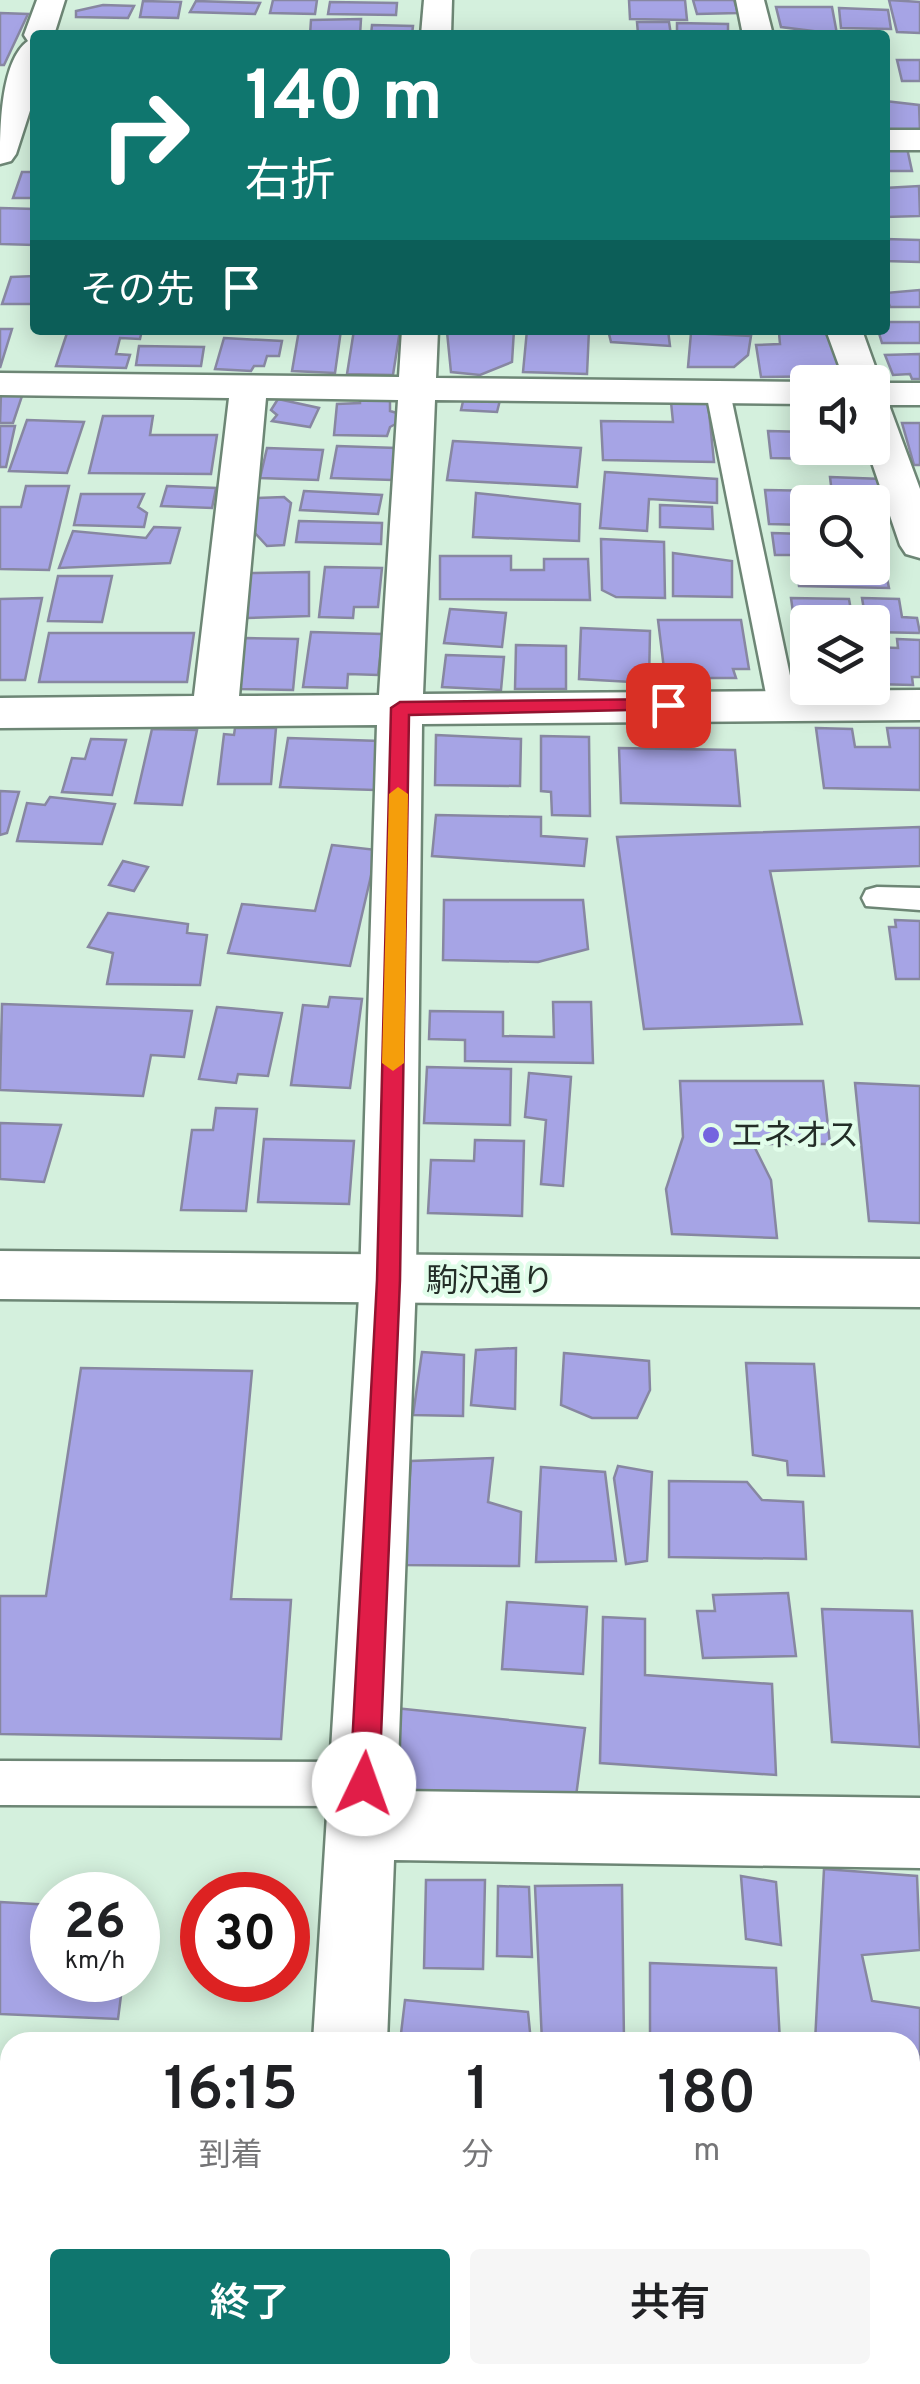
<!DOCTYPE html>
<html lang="ja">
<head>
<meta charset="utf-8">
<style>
	:root { --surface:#fff; --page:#f6f6f6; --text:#202124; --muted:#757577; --accent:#0f766e }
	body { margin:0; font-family:Overpass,"Noto Sans JP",sans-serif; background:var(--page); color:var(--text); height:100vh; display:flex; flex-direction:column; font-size:38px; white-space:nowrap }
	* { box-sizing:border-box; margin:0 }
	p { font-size:32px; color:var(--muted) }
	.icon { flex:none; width:55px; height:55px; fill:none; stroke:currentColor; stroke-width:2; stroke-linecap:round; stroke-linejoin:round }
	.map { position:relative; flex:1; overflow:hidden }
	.sheet { position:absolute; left:0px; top:2032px; width:920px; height:352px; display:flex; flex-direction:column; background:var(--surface); border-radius:30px 30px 0 0; box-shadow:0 5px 25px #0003 }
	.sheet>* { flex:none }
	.hud { position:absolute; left:30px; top:30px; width:860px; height:305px; border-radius:10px; box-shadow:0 5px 25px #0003; background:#0f766e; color:#fff; overflow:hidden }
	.controls { position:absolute; left:790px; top:365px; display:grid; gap:20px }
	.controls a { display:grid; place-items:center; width:100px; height:100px; border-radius:10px; background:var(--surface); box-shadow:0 5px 25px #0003; font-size:50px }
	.speed { position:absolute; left:30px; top:1872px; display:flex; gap:20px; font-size:50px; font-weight:700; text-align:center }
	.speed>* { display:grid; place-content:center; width:130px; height:130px; border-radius:50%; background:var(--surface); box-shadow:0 5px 25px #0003; line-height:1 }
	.speed small { font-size:25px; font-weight:400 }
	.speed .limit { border:15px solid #d22; background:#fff; color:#111 }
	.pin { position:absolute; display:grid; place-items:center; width:85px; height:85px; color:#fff; margin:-42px; border-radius:20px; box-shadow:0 5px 15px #0006 }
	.me { position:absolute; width:110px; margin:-55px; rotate:3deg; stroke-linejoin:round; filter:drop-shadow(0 0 8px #0008) }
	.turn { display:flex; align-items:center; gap:35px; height:210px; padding:0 50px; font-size:45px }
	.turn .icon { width:130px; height:130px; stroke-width:2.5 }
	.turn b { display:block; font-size:70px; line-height:85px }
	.then { display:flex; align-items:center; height:95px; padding:0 50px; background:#0003; gap:20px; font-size:38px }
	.eta { display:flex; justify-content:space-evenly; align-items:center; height:170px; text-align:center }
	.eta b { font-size:60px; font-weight:600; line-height:70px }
	.primary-button { display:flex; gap:20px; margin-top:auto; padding:20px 50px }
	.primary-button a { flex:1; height:115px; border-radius:10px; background:var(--accent); color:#fff; font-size:40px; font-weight:600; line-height:115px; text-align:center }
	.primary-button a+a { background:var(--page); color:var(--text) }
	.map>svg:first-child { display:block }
	.building { fill:#a6a4e5; stroke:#8787a1; stroke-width:2.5 }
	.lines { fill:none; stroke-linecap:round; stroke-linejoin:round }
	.lane-casing { stroke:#6d8675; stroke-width:5 }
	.street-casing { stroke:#6d8675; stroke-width:5 }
	.secondary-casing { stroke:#6d8675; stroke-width:5 }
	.lane { fill:#fff; fill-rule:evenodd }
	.street { fill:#fff; fill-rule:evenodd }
	.secondary { fill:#fff; fill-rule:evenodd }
	.route { fill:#e11d48; stroke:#92132f; stroke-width:2.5 }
	.slow { fill:#f59e0b }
	.poi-dot { fill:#7564df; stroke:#e1fdea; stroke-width:4 }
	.labels { text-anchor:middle; stroke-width:9; stroke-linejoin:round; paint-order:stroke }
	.poi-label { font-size:32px; fill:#232d27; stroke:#e1fdea; text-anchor:start }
	.street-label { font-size:32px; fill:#232d27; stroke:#e1fdea }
</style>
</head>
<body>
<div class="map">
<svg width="920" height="2384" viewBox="0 0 920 2384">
	<rect width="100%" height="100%" fill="#d4f0dd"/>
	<g class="building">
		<path d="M273,0H317L315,14L270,13Z"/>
		<path d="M629,0H685L687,20L630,19Z"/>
		<path d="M693,0H734L738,13L697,14Z"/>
		<path d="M889,0L920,2V33L897,32Z"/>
		<path d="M143,1L181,2L178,18L140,17Z"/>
		<path d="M196,1L260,3L255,14L190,12Z"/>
		<path d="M330,2L397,3L396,15L328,14Z"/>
		<path d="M103,5L134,6L128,18L76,17V11Z"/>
		<path d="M776,7H832L837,34L781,27Z"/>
		<path d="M839,8L888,10L891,29L841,28Z"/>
		<path d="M0,13L28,14L4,65H0Z"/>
		<path d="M361,19L360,35H310L311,20Z"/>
		<path d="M637,22H669L671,35H632L638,34Z"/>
		<path d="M677,23L728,24V35H677Z"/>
		<path d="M372,25L413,26L412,35H371Z"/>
		<path d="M897,60H920V81H902Z"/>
		<path d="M885,101L919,105L920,131L885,130Z"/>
		<path d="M885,147L907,148L912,171H885Z"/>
		<path d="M22,172H35V198H13Z"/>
		<path d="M919,186L920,216L885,217V188Z"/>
		<path d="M0,208L35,209V245L0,244Z"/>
		<path d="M885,239L920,240V262L885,261Z"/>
		<path d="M35,276V304H2L11,277Z"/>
		<path d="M920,290V307H890L885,293Z"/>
		<path d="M885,322H920V343H882L878,330H885Z"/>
		<path d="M0,329H12L0,368Z"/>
		<path d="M68,330H142L140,339L120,338L116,354L130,355L126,368L56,366Z"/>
		<path d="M299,330H341L335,373L292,371Z"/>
		<path d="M354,330H400L393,375L347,374Z"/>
		<path d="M478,330H514L512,362L480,375L451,372L447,332Z"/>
		<path d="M527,330H589L587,374L523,372Z"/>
		<path d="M608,330H668L670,346L611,342Z"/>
		<path d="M691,333L751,336L748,355L734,367H688Z"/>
		<path d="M779,333L833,334L839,376L761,377L756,345L780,344Z"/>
		<path d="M224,338L282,341L279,356H267L264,366H254L251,371L215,369Z"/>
		<path d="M139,346L204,347L201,366L136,365Z"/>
		<path d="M920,354V379H912L910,374L893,375L885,355Z"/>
		<path d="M1,393H23L13,423H0Z"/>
		<path d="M464,397L500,400L497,412L461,410Z"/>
		<path d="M360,398L390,400V411L404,415L403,420L390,427L387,436L334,435L337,404L360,403Z"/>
		<path d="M278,399L319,408L310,427L272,421L277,415L271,410Z"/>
		<path d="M671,402H708L714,462L603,460L601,421L673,422Z"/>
		<path d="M103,416H153L150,435H217L211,474L89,473Z"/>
		<path d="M27,420L84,422L67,473L9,471Z"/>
		<path d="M902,423H920V465H914Z"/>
		<path d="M0,426H15L6,467H0Z"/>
		<path d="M768,431L808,432V448H862L865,460L771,458Z"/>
		<path d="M453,441L581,448L577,487L447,480Z"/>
		<path d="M337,446L396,448L392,480L331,478Z"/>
		<path d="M267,448L323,450L318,480L260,478Z"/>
		<path d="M605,472L717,479V503L649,499L647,531L600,528Z"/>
		<path d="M830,477L882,479L886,506L833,502Z"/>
		<path d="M26,486H69L49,570L0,569V507H21Z"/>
		<path d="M167,486L216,488L212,508L161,506Z"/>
		<path d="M765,490L822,491L824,502H808V525L769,524Z"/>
		<path d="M304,491L382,495L378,514L300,510Z"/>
		<path d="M476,493L580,504L579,541L473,537Z"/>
		<path d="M81,494H144L138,507L147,513L144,527L74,525Z"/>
		<path d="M284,497L291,503L284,545L267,546L255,533L257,498Z"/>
		<path d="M660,505L712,507L713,529L660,527Z"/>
		<path d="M299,521L382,523L381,544L296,542Z"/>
		<path d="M154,527L180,528L170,563L59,568L73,531L146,538Z"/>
		<path d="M772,533L803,534L807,555H775Z"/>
		<path d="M601,539L664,542L665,598L616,597L602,590Z"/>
		<path d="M673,553L732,561V597L673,596Z"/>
		<path d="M440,556H511V570H544V559H588L590,600L440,599Z"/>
		<path d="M795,557H808V568H872V558H883L889,588L799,586Z"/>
		<path d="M325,567L382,568L378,607H354L353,618L319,617Z"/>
		<path d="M309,572V616L247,618L249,573Z"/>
		<path d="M58,576H112L102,622L48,621Z"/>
		<path d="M42,598L25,680H0V599Z"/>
		<path d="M791,598L849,599L853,622H808V627H795Z"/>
		<path d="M862,598L899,599L902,617L917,618L920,633L872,632V622H866Z"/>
		<path d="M450,609L506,613L502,647L444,643Z"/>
		<path d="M658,620H741L749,669H733L736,678H701L700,669H664Z"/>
		<path d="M581,628L650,631L649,683L579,679Z"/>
		<path d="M311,632L383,634L378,675L348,674L347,688L303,687Z"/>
		<path d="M49,633H194L187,682H39Z"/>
		<path d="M245,638L298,639L293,690L238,689Z"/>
		<path d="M897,639L920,640V677H912L913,685L872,684V647L898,648Z"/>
		<path d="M797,643L808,644V680H803Z"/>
		<path d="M516,645L566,646V689H515Z"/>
		<path d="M446,655L504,657L501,690L442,687Z"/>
		<path d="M235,728H276L271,784H218L224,734L234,735Z"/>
		<path d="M816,728L852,729L855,747H890L887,728H920V790L824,788Z"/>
		<path d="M152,729L197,730L182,805L135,803Z"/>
		<path d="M436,735L521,739L520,786L435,785Z"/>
		<path d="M541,736L589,737L590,816L552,815L551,792L541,791Z"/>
		<path d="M288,738L380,741L375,790L280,787Z"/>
		<path d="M91,739L126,740L112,795L62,792L72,758L85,759Z"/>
		<path d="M619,748L735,750L740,806L621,803Z"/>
		<path d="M0,791L19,792L7,833L0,835Z"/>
		<path d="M50,797L115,804L102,844L17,841L27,803L45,805Z"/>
		<path d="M436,815L541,817V836L587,839L584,866L432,856Z"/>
		<path d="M920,827V866L770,871L802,1024L644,1029L617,837Z"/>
		<path d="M332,845L377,850L350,966L228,953L242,904L315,911Z"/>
		<path d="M123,861L148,867L134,891L109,885Z"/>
		<path d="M444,900H583L588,949L538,962L443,960Z"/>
		<path d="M108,913L188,924L187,933L207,935L200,985L107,984L113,953L88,947Z"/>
		<path d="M895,920L920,921V979H896L889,927H896Z"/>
		<path d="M330,997L362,999L350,1088L291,1085L303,1005L328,1007Z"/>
		<path d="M553,1002H591L593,1063L465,1061V1040L429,1039L430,1011L503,1012V1036L554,1037Z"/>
		<path d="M2,1004L171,1010L192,1011L184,1057L151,1055L143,1096L0,1090Z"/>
		<path d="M217,1007L282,1013L268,1076L238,1074L236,1083L199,1079Z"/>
		<path d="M427,1067L511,1069L510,1125L424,1123Z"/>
		<path d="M529,1073L571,1077L563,1186L541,1184L546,1120L525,1117Z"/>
		<path d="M680,1081H823L830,1144H753L771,1180L777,1238L672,1234L666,1189L683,1137Z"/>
		<path d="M855,1083L920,1086V1223L869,1221Z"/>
		<path d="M216,1108L257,1109L246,1211L181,1210L192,1130H213Z"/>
		<path d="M0,1123L61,1125L44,1182L0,1179Z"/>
		<path d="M264,1139L354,1141L349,1204L258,1202Z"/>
		<path d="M475,1140L524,1141L522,1216L428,1213L431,1160L474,1161Z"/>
		<path d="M516,1348L515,1409L471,1405L476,1350Z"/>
		<path d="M422,1352L464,1355L463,1416L413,1415Z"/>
		<path d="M564,1353L649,1361L650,1390L637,1418H592L561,1405Z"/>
		<path d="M746,1363L814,1364L824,1476L788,1475L787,1461L753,1455Z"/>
		<path d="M81,1368L252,1371L231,1599L291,1600L281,1739L0,1734V1596H46Z"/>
		<path d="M493,1458L488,1502L521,1512L519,1566L403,1565L411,1461Z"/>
		<path d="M618,1466L652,1472L647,1561L626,1564L614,1478Z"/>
		<path d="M541,1467L605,1472L616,1561L536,1562Z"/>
		<path d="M669,1481L747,1482L762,1500L803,1502L806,1559L669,1557Z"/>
		<path d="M788,1593L796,1656L703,1658L697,1611H715L713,1595Z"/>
		<path d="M507,1602L587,1607L583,1674L502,1669Z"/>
		<path d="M822,1609L912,1611L920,1747L832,1742Z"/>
		<path d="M603,1617L645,1619V1675L772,1684L776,1775L600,1763Z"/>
		<path d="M395,1708L585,1728L575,1804L395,1805Z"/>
		<path d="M824,1869L917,1876L920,1950L862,1955L872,2001L920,2008V2101L910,2100V2042H815Z"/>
		<path d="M741,1876L776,1882L781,1945L746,1939Z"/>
		<path d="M426,1880H485L483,1969L424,1968Z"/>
		<path d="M622,1885L624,2042H542L535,1886Z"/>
		<path d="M498,1886L529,1887L532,1957L497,1956Z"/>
		<path d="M0,1902L52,1905V1980H123L118,2019L0,2014Z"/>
		<path d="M650,1963L776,1968L780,2042H650Z"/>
		<path d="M405,2000L528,2012L531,2042H400Z"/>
		<path d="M0,2083H10V2214L0,2213Z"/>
		<path d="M910,2188L920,2189V2350L910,2349Z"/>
		<path d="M0,2273H10V2375H72L70,2384H0Z"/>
		<path d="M99,2375H282L281,2384H97Z"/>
		<path d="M403,2375H517V2384H402Z"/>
		<path d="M589,2375H692L689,2384H590Z"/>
	</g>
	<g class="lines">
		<defs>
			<g id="lane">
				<path d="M718,385L730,392L796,704L792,711H772L768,704L706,392Z"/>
				<path d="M877,887L920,888V910L866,906L862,898L866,890Z"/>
				<path d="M0,1761L364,1762L379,1769L386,1784L379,1799L364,1806L0,1805Z"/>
			</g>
			<g id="street">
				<path d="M37,0H65L54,35H35V95L16,154L11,161L0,164C0,131 0,61 28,41L24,35Z"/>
				<path d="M424,0H452L451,35H421Z"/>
				<path d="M736,0H764L773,35H743Z"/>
				<rect x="885" y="130" width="35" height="20"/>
				<path d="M402,330H438L436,378L811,382H808V404L435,400L423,694L920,690V720L422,724L416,1280L397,1791L920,1798V1868L394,1860L387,2042H313L360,1280L377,725L0,728V698L194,696L229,398L0,395V373L399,377ZM266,398L398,400L379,695L239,696Z"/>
				<path d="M826,330H862L881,383H920V405H889L920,489V558L906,554L900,545L867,448H872V382H845Z"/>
				<path d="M289,2375H369L370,2384H288Z"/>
			</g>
			<path id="secondary" d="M0,1251L920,1259V1307L0,1299Z"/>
		</defs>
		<use href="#lane" class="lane-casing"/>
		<use href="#street" class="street-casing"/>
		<use href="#secondary" class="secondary-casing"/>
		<use href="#lane" class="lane"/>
		<use href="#street" class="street"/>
		<use href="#secondary" class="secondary"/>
	</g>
	<path class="route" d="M668,699L677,705L674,709L409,715L400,1280L379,1784L374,1794L364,1798L355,1794L350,1784L377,1280L391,708L400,702Z"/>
	<path class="slow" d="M398,787L408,794L404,1063L393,1071L382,1063L389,794Z"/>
	<circle class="poi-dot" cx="711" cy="1135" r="10"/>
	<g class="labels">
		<g class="poi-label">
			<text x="731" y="1146">エネオス</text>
		</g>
		<g class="street-label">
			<text x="490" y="1291">駒沢通り</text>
		</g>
	</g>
</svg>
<div class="controls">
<a><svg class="icon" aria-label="sound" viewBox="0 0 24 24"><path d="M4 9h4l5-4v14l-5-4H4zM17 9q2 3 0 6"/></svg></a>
<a><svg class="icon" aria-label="search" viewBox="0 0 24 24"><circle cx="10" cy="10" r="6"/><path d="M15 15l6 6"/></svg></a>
<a><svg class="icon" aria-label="layers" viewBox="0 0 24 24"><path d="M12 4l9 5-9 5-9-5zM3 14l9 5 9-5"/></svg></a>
</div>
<div class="speed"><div>26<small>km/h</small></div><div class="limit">30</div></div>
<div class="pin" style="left:668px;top:705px;background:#d93025"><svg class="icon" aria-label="arrive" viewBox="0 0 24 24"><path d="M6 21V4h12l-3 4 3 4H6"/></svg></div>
<svg class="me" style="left:364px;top:1784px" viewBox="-20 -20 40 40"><circle r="19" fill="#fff"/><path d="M0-13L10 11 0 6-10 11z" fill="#e11d48"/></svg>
<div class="hud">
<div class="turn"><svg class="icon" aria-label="right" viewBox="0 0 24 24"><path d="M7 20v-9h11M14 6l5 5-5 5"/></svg><div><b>140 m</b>右折</div></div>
<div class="then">その先<svg class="icon" aria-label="arrive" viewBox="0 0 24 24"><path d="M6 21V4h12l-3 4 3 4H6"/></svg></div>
</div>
<section class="sheet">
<div class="eta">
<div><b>16:15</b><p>到着</p></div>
<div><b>1</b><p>分</p></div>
<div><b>180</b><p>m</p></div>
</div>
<div class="primary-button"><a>終了</a><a>共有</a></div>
</section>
</div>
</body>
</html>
